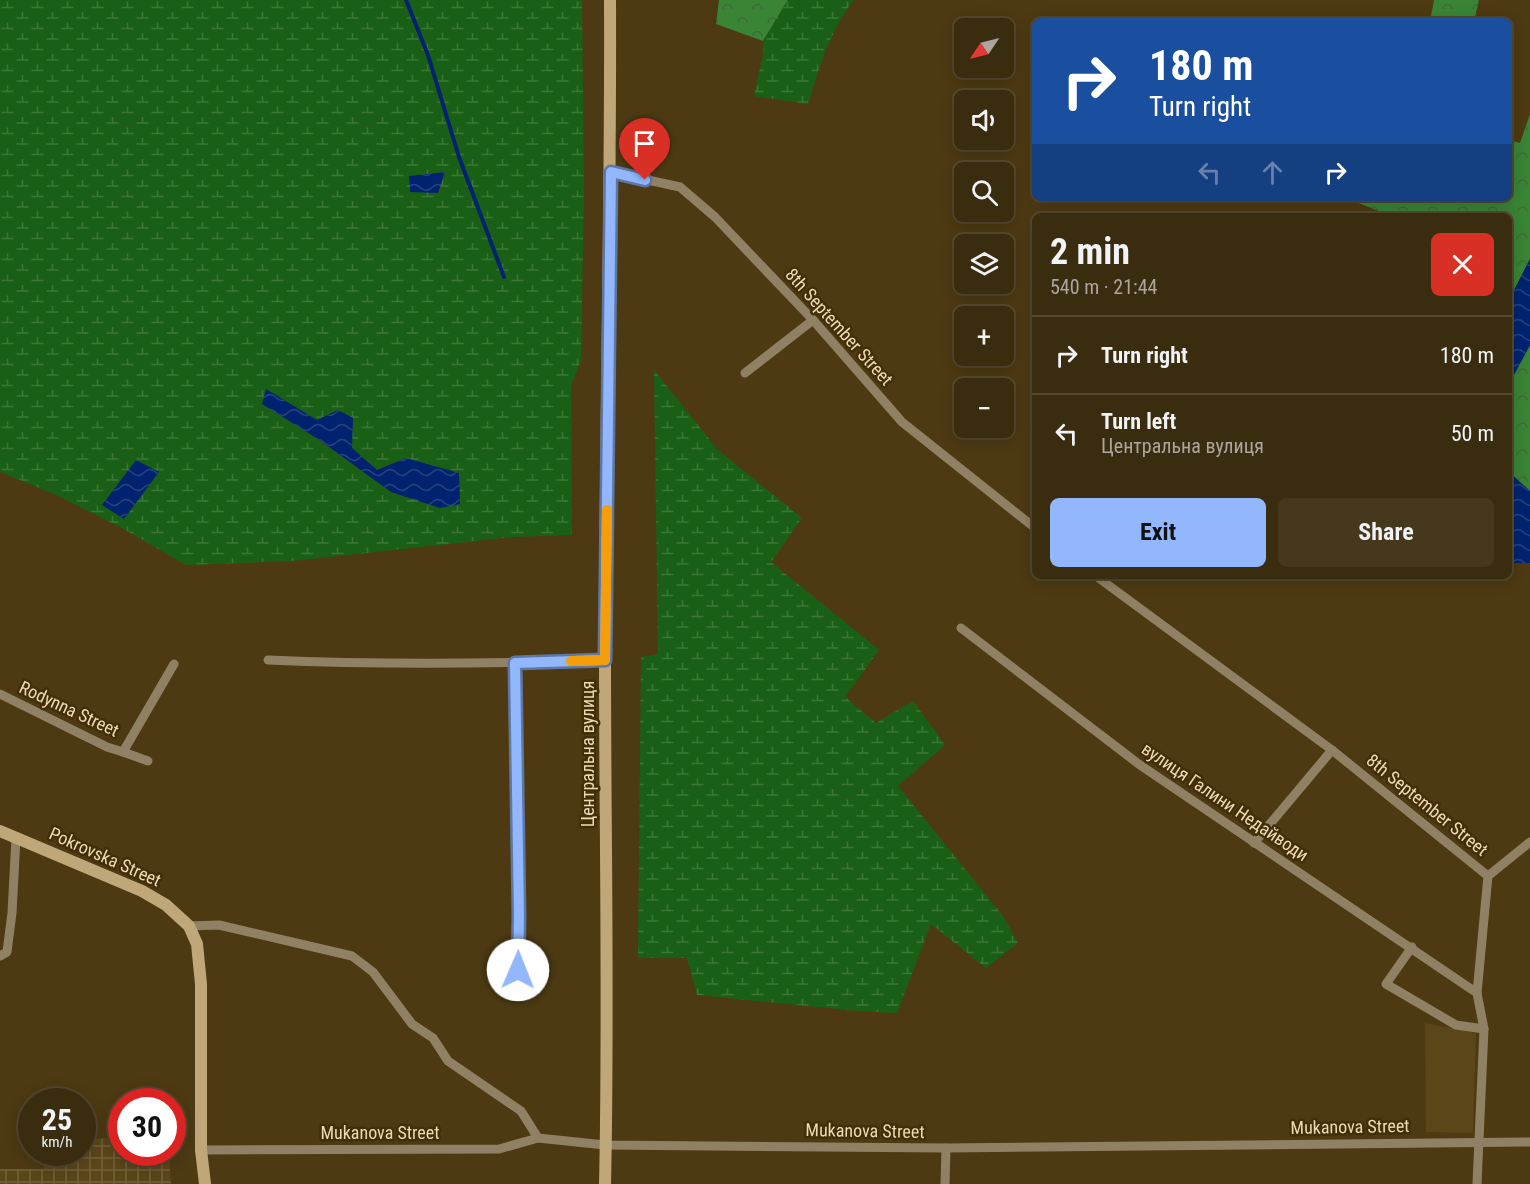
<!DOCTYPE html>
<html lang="en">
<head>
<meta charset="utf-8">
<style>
	:root { --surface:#3a2c0e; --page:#45381c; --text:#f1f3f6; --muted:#aba79e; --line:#54482e; --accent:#92b7fd }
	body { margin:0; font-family:"Roboto Condensed",sans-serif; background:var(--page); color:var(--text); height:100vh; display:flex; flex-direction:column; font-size:22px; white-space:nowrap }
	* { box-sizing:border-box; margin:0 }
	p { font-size:20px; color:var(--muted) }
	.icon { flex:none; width:33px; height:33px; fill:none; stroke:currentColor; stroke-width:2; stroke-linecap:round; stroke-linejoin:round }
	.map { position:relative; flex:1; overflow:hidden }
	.details { position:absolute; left:1032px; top:213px; width:480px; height:366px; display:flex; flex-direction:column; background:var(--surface); border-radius:9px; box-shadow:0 3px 15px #0003,0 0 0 2px var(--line) }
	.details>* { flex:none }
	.hud { position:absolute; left:1032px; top:18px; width:480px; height:183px; border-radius:9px; box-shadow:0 3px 15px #0003,0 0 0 2px var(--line); background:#1a4fa0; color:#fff; overflow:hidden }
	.needle { width:39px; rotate:235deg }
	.fabs { position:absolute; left:954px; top:18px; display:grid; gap:12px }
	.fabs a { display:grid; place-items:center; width:60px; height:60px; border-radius:9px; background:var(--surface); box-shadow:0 3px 15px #0003,0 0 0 2px var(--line); font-size:30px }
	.speed { position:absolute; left:18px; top:1088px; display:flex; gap:12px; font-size:30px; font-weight:700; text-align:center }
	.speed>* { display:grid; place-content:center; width:78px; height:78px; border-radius:50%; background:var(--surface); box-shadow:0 3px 15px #0003,0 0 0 2px var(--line); line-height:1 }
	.speed small { font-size:15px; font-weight:400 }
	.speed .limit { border:9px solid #d22; background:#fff; color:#111 }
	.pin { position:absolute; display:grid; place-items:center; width:51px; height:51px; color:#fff; margin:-62px -26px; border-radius:50% 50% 50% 0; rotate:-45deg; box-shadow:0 0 6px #0007 }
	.pin .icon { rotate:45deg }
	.me { position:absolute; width:66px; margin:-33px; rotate:1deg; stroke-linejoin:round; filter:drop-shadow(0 0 4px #0008) }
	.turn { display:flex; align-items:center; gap:21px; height:126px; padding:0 18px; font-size:27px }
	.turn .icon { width:78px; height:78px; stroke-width:2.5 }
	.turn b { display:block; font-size:42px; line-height:51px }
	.lanes { display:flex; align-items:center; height:57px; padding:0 18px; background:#0003; justify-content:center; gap:30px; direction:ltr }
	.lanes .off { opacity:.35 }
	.round { display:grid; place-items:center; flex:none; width:63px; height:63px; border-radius:9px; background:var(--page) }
	.overview { display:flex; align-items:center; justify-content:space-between; height:102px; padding:0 18px }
	h1 { font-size:36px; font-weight:700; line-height:45px }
	.cta { display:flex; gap:12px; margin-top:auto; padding:12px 18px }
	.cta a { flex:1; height:69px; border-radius:9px; background:var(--accent); color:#111; font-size:24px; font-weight:700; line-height:69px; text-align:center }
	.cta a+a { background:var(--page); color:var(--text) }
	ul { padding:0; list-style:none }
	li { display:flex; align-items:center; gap:18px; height:78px; padding:0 18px; border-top:2px solid var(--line) }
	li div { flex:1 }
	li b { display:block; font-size:22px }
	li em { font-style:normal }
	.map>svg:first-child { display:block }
	.built { fill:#5b461a }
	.industrial { fill:url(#industrial-grid) }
	.forest { fill:url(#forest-crowns) }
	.wetland { fill:url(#wetland-marsh); fill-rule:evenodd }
	.water { fill:url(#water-waves) }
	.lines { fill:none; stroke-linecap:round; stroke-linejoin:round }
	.stream { stroke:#01236f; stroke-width:4 }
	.street { stroke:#918164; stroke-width:9 }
	.secondary { stroke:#c0a779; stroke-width:12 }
	.route-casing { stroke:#5f77a4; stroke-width:15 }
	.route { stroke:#92b7fd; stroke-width:10 }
	.slow { stroke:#f59e0b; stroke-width:10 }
	.labels { text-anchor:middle; stroke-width:5; stroke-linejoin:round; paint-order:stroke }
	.street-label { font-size:18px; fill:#ecd9b7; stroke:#422f07 }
</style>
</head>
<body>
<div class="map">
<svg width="1530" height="1184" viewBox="0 0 1530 1184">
	<defs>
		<pattern id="industrial-grid" width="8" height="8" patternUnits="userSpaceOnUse" patternTransform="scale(1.5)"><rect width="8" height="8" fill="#5b461a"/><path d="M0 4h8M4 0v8" fill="none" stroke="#736039"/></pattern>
		<pattern id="forest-crowns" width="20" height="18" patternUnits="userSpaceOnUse" patternTransform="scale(1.5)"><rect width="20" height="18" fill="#398435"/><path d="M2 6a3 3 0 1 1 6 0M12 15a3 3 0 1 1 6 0" fill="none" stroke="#3f6936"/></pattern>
		<pattern id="wetland-marsh" width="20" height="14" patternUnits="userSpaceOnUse" patternTransform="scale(1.5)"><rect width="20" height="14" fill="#196016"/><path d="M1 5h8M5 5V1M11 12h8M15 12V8" fill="none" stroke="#3b7636"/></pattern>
		<pattern id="water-waves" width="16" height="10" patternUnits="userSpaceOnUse" patternTransform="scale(1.5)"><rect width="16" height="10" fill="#01236f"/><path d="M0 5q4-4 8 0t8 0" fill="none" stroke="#264281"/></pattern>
	</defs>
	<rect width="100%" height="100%" fill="#4d3a13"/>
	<path class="built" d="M1425,1023L1476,1033L1473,1133L1426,1132Z"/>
	<path class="industrial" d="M121,1138L122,1152H169L171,1184H0V1169H43L52,1152H82L83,1139Z"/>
	<g class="forest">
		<path d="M719,0H788L763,41L716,24Z"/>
		<path d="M1434,0H1479L1474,21H1430Z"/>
		<path d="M1530,114V259L1509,300V216H1391L1346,198H1509V140L1520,143Z"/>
		<path d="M1530,345V491L1509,472V384Z"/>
	</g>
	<g class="wetland">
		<path d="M0,0H582L584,191L581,360L571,386L572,535L513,537L293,561L186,565L122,528L54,494L0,472ZM266,390L317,420L338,410L352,448L377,470L406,458L391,492L318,439L263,404Z"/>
		<path d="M788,0H854C829,32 820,66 808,104L754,96L763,54V41Z"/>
		<path d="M654,370L717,449L802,518L771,562L879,650L845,697L876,723L913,701L945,745L898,786L1003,916L1018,943L986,968L931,924L897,1013L858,1011L697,995L687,958H638L641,657L658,654Z"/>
	</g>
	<g class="water">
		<path d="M445,172L438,193L410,192L409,176Z"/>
		<path d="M1530,259V345L1509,384V300Z"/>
		<path d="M266,389L317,420L338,410L353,418L352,448L377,470L406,458L459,473L460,504L440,508L391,492L318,439L262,404Z"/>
		<path d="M136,460L159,472L124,519L102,505Z"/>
		<path d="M1509,472L1530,491V563H1509Z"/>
	</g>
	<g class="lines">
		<path class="stream" d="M406,0L428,55L459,157L504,277"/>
		<g class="street">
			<path d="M611,172L680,187L715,217L813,320L902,422L1035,528"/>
			<path d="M745,373L813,320"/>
			<path d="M1096,576L1332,750L1488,876"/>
			<path d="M961,628L1140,765L1477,993"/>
			<path d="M268,660C380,665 492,664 605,660"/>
			<path d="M515,663L519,916L518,970"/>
			<path d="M0,694L107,747L123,752L174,664"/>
			<path d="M123,752L148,761"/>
			<path d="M1254,843L1332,750"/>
			<path d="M189,926L219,925L352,956L373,972L412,1024L433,1038L448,1061L521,1111L538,1138"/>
			<path d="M1412,947L1386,984L1456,1025L1484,1029"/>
			<path d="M0,956L7,952L12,913L16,838"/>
			<path d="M201,1150L499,1149L538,1138L605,1145L946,1148L1530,1142"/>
			<path d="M945,1184L946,1148"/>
			<path d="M1477,1184L1484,1029L1477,993L1488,876L1530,842"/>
		</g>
		<g class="secondary">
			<path d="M0,831L142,891L166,905L189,926L197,944L201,984V1150L205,1184"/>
			<path d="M605,1184C609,1009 605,835 605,660C605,440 611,220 610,0"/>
		</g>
	</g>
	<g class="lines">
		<defs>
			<path id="route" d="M518,970L519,916L515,663L605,660L611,172L645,180"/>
		</defs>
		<use href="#route" class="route-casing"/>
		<use href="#route" class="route"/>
		<path class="slow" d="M571,661L605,660L607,510"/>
	</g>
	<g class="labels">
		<g class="street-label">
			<text transform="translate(839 327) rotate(48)" y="6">8th September Street</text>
			<text transform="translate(69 709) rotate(25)" y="6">Rodynna Street</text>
			<text transform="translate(588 754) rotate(-90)" y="6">Центральна вулиця</text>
			<text transform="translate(1225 802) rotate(34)" y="6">вулиця Галини Недайводи</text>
			<text transform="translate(1427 805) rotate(39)" y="6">8th September Street</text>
			<text transform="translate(105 857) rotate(24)" y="6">Pokrovska Street</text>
			<text transform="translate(1350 1127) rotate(-1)" y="6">Mukanova Street</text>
			<text transform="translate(865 1131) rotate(1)" y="6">Mukanova Street</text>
			<text x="380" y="1139">Mukanova Street</text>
		</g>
	</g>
</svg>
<div class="fabs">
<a><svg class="needle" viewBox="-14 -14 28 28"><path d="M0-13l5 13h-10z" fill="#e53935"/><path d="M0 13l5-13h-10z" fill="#aba79e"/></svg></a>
<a><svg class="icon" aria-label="sound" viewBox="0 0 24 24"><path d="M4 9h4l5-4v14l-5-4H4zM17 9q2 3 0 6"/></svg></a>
<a><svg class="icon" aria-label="search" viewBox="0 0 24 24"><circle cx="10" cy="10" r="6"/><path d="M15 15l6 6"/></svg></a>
<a><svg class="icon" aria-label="layers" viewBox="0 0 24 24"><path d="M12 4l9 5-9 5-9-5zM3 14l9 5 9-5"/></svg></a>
<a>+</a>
<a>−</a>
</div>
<div class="speed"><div>25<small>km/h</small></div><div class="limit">30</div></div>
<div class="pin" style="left:645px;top:180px;background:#d93025"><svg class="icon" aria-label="arrive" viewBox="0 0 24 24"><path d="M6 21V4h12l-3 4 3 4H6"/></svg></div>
<svg class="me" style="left:518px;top:970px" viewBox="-20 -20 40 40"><circle r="19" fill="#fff"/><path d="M0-13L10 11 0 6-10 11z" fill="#92b7fd"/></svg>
<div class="hud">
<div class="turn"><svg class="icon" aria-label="right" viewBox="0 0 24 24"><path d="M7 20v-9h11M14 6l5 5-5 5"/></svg><div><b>180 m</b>Turn right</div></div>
<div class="lanes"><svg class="icon off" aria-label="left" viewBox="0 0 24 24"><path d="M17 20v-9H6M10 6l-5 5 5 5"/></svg><svg class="icon off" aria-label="ahead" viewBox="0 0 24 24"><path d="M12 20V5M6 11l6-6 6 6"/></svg><svg class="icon" aria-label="right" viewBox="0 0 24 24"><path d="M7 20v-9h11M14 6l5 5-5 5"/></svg></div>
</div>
<section class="details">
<div class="overview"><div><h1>2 min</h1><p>540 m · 21:44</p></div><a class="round" style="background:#d93025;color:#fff"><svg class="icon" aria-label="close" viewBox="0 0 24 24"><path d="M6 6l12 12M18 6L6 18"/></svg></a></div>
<ul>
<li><svg class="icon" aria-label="right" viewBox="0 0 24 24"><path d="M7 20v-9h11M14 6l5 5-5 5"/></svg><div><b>Turn right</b></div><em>180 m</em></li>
<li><svg class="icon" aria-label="left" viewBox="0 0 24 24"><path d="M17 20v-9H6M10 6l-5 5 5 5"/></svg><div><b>Turn left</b><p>Центральна вулиця</p></div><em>50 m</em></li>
</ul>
<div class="cta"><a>Exit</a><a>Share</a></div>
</section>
</div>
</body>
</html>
